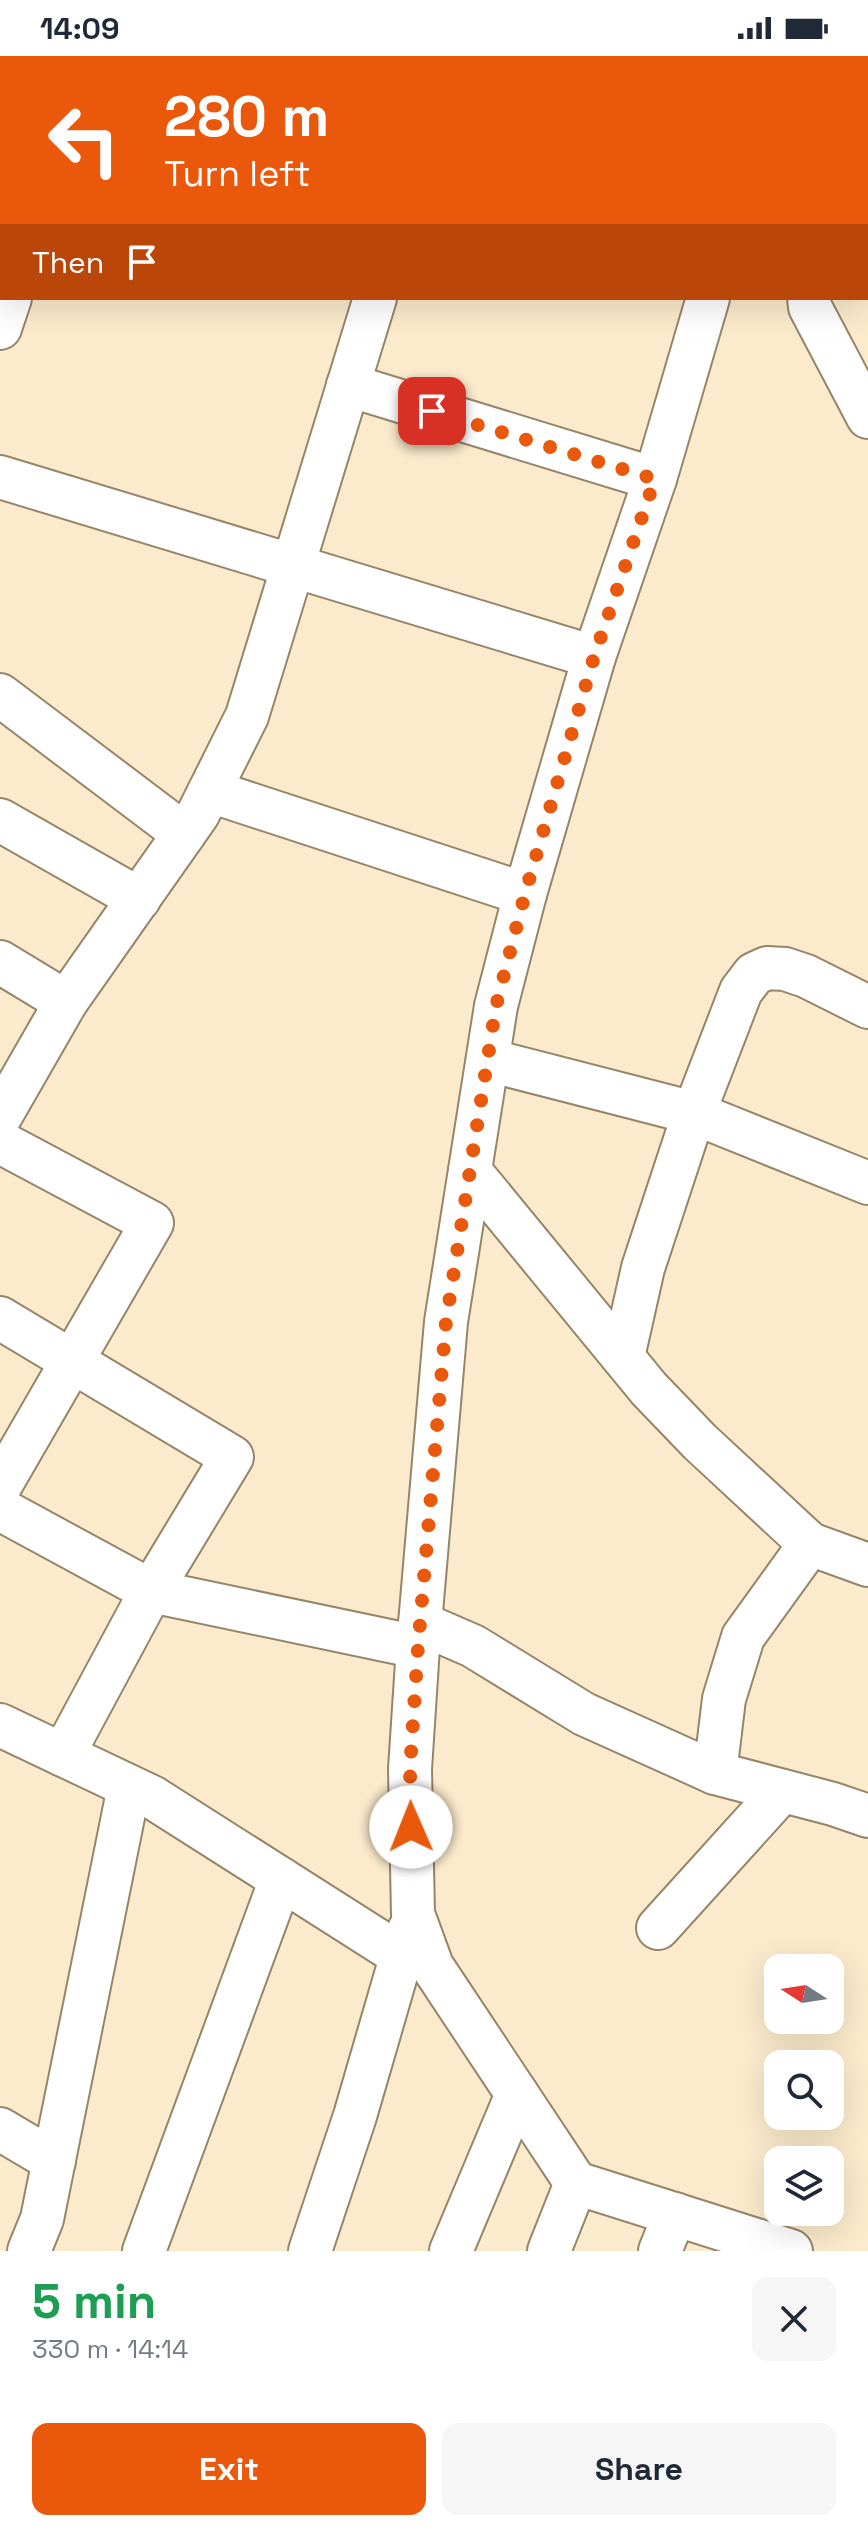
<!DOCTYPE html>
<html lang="en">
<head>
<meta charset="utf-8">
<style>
	:root { --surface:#fff; --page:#f6f6f7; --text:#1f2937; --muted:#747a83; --accent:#ea580c }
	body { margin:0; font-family:"Space Grotesk",sans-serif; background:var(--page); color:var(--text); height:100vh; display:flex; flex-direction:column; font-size:30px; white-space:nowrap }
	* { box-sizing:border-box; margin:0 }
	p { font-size:26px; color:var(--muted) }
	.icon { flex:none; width:44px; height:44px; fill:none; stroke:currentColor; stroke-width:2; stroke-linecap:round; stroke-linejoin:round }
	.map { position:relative; height:2195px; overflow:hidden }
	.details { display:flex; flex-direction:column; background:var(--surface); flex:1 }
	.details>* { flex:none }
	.guide { position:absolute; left:0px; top:0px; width:868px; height:244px; box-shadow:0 8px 32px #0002; background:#ea580c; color:#fff; overflow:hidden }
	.needle { width:52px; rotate:282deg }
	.controls { position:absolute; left:764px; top:1898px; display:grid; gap:16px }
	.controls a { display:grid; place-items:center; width:80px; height:80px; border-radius:16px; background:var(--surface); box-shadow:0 8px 32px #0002; font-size:40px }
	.pin { position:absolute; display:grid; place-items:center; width:68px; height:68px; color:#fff; margin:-34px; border-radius:16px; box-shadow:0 4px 12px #0006 }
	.me { position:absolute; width:88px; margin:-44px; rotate:359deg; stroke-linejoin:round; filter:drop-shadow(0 0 6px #0008) }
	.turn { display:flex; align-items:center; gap:28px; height:168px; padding:0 32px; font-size:36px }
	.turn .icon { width:104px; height:104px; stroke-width:2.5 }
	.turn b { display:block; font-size:56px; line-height:68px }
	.then { display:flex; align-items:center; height:76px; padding:0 32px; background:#0003; gap:16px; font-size:30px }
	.round { display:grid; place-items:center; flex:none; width:84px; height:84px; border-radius:16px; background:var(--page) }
	.headline { display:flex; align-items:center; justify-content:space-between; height:136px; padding:0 32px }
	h1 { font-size:48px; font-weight:600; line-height:60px; color:#1e9e55 }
	.cta { display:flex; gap:16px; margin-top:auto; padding:16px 32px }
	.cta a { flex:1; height:92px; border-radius:16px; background:var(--accent); color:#fff; font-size:32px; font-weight:600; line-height:92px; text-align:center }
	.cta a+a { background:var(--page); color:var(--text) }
	.status { display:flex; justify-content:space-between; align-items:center; height:56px; padding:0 40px; background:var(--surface); direction:ltr }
	.status svg { height:22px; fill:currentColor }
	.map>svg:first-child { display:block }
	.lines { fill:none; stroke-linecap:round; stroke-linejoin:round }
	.minor-casing { stroke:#95866a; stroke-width:46 }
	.major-casing { stroke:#b29176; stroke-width:48 }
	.minor { stroke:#fff; stroke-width:42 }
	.major { stroke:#f6dac5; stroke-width:44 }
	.route { stroke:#ea580c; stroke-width:14; stroke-dasharray:0 25.2 }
</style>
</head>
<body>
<div class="status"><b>14:09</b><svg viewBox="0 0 49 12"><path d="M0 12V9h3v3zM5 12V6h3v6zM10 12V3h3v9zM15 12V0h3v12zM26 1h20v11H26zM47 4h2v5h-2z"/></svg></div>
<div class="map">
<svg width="868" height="2195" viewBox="0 0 868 2195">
	<rect width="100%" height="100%" fill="#fbeacb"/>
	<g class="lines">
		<defs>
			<g id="minor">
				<path d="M90,2L91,0"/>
				<path d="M448,2L449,0"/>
				<path d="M708,242L655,423L594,601L525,838L496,950L446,1266L418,1591L410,1713L413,1858L432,1910L576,2127L791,2195"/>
				<path d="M809,242L810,251L868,361"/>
				<path d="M0,272L10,242"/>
				<path d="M348,329L655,423"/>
				<path d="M0,421L594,601"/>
				<path d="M0,639L184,778"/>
				<path d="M210,735L525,838"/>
				<path d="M0,764L139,843"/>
				<path d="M0,906L66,946L0,1061"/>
				<path d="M66,946L198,758L247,660L375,242"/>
				<path d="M488,1004L694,1057L868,1127"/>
				<path d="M0,1086L152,1167L0,1430"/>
				<path d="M470,1115L649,1333L700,1386L810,1488L868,1509"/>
				<path d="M0,1262L232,1401L151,1535L63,1699"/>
				<path d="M623,1301L643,1212L694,1057L741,935L754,918L767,912L785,913L806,920L868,951"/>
				<path d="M0,1453L151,1535L418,1591"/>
				<path d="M420,1567L473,1590L584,1658L715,1717L833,1748L868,1760"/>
				<path d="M0,1669L152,1741L402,1900"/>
				<path d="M715,1717L724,1643L743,1581L810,1488"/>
				<path d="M658,1872L782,1735"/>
				<path d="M0,2073L54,2105"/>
				<path d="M29,2195L42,2163L129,1731"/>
				<path d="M144,2195L281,1823"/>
				<path d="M310,2195L355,2060L409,1874"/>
				<path d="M451,2195L517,2038"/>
				<path d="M549,2195L576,2127"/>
				<path d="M660,2195L675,2158"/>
			</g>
			<g id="major">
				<path d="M493,0L501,2"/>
				<path d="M866,93H868"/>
			</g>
		</defs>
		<use href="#minor" class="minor-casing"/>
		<use href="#major" class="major-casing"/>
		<use href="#minor" class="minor"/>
		<use href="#major" class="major"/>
	</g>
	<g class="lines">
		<path class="route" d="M411,1771L410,1713L418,1591L446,1266L496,950L525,838L594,601L655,423L432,355"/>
	</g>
</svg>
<div class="controls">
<a><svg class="needle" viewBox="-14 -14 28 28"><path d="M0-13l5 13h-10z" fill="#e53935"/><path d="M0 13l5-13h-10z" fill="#747a83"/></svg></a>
<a><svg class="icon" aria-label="search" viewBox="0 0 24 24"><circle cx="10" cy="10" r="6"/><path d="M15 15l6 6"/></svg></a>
<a><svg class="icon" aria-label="layers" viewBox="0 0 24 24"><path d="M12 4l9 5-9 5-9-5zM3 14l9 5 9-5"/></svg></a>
</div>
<div class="pin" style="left:432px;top:355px;background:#d93025"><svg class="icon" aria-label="arrive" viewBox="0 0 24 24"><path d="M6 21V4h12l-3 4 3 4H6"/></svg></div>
<svg class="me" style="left:411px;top:1771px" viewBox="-20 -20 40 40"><circle r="19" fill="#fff"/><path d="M0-13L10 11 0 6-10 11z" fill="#ea580c"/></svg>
<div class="guide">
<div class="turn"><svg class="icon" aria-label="left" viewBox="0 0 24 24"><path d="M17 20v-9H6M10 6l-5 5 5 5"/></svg><div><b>280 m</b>Turn left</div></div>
<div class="then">Then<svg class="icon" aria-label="arrive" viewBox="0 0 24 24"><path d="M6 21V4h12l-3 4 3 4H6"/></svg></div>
</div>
</div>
<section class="details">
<div class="headline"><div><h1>5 min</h1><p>330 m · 14:14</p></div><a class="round"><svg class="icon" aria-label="close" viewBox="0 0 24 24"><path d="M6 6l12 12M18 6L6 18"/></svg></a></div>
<div class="cta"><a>Exit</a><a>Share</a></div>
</section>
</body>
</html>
